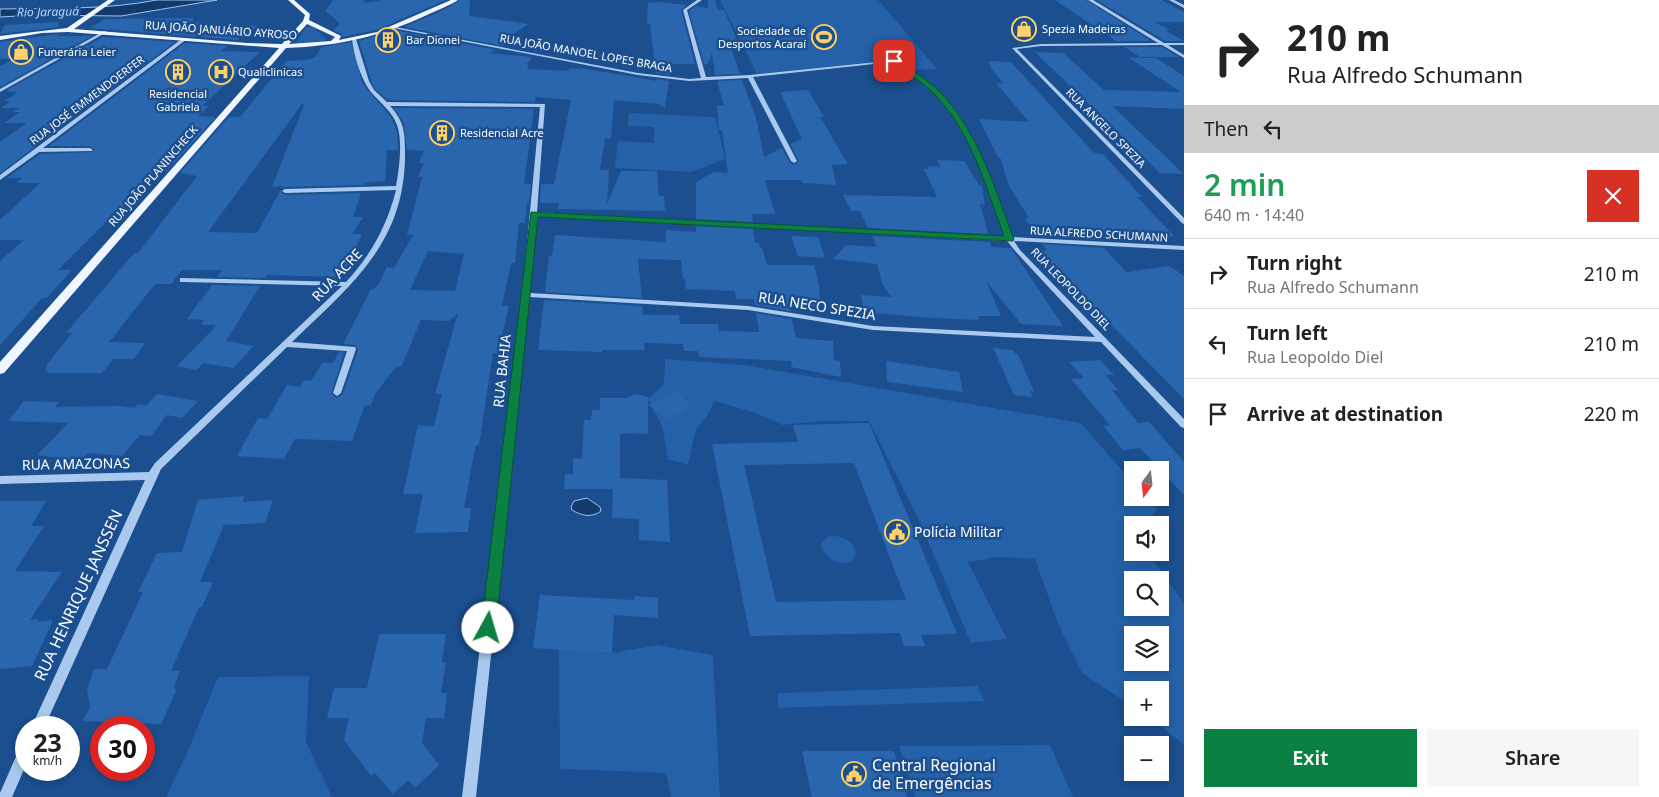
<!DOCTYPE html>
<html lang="en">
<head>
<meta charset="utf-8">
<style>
	:root { --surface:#fff; --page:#f6f6f6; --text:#222; --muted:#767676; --line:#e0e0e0; --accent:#0b8043 }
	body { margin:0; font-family:"Noto Sans",sans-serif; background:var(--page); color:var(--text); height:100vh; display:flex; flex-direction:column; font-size:19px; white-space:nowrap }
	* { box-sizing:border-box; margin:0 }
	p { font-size:16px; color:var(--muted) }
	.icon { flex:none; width:28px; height:28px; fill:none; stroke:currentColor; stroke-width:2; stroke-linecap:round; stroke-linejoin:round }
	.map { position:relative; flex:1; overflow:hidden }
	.side { display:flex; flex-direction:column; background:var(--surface); width:475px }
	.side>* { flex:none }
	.guide { background:#fff; color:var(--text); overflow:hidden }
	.needle { width:32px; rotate:195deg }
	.buttons { position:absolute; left:1124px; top:461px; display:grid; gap:10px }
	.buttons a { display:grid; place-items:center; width:45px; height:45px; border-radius:0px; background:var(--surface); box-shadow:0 2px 8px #0003; font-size:25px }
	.speed { position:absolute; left:15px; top:716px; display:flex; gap:10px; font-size:25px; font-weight:700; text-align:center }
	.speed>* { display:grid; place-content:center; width:65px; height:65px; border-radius:50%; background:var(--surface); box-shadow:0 2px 8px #0003; line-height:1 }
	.speed small { font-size:12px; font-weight:400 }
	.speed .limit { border:8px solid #d22; background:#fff; color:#111 }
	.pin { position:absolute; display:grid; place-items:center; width:42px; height:42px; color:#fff; margin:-21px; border-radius:10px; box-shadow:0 2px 8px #0006 }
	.me { position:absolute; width:55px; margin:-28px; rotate:6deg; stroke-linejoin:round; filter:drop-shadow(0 0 4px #0008) }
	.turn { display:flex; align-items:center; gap:18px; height:105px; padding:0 20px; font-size:22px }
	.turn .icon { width:65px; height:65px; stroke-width:2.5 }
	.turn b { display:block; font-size:35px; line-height:42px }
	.then { display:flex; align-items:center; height:48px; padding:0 20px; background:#0003; gap:10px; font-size:19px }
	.round { display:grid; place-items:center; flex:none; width:52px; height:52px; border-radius:0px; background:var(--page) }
	.head { display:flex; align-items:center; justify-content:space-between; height:85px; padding:0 20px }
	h1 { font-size:30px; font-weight:600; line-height:38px; color:#1e9e55 }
	.button { display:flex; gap:10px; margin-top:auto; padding:10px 20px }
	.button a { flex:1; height:58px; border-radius:0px; background:var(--accent); color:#fff; font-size:20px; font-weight:600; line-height:58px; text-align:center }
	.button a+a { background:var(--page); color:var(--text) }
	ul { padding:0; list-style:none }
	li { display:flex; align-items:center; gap:15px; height:70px; padding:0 20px; border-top:1px solid var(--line) }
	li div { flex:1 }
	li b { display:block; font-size:19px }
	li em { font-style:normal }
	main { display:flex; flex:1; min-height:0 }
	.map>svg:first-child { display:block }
	.green { fill:#2461a8; fill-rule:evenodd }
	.water { fill:#123a6d; stroke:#9cc4f0 }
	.building { fill:#2a66ad; fill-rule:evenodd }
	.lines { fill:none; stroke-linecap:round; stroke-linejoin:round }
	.minor { fill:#a9c9ee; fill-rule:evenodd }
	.major { fill:#f0f6ff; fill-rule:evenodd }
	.route { fill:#0b8043; stroke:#07532c }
	.labels { text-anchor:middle; stroke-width:5; stroke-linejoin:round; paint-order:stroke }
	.far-poi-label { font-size:11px; fill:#fff; stroke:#1b4f8f; text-anchor:start }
	.far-street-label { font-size:11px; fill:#fff; stroke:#1b4f8f }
	.far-water-label { font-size:12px; font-style:italic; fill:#b5d3f5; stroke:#1b4f8f }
	.street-label { font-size:14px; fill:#fff; stroke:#1b4f8f }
	.poi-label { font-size:14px; fill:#fff; stroke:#1b4f8f; text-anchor:start }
	.near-street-label { font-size:16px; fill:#fff; stroke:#1b4f8f }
	.near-poi-label { font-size:16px; fill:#fff; stroke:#1b4f8f; text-anchor:start }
</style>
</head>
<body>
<main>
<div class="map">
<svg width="1184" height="797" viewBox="0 0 1184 797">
	<rect width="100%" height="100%" fill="#1b4f8f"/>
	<g class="green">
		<path d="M720,0H878L937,69L914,70L901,59L757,74Z"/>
		<path d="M312,26L326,39L324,41L296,43L306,27Z"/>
		<path d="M629,113L715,117L725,159L692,172L615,168L618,141L654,143V127L628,126Z"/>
		<path d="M665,359L745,365L1081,423L1132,482V498H1146L1157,510L1143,525H1132V552L1148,553L1184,603V745L1151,718H1160V690H1132V706L1082,673L1057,621L1035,559L998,557L968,562L1007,639L971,643L919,520L869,421H820L782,425L756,413L715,401L707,416L696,429L688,464L668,460L663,429L648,399L664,384ZM1132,580H1160V608H1132ZM1132,635H1160V662H1132Z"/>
		<path d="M830,536C842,535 853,540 856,552C852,573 823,561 821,545L826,538Z"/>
		<path d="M657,645L713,655L720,797H671L666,773L560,769L559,649L612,653Z"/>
		<path d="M309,676L306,742L332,797H166L187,753L218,677Z"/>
		<path d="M977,686L985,701L778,708V693Z"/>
		<path d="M1050,745L1073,797H915L899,746Z"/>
	</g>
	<g class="water">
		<path d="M157,0H217L121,16L36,15L0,17V9C53,8 105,10 157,0Z"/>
		<path d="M587,498L600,507L601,511C592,518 582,516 572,510L571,507L574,501Z"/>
	</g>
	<g class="building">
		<path d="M333,0H362L367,3L382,0H446L376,30L342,37V34L334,31L340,23L325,11Z"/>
		<path d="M460,0H470L469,16L529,24L513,34L522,36L503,46L404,27L448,8Z"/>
		<path d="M708,0H715L718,10H724L741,49L727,37L740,74L715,75L712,53L708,64H704L689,11L696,6L708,8Z"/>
		<path d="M1055,0H1086L1151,41H1116Z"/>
		<path d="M1097,0H1161L1184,12V22H1154L1171,30H1165L1184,41H1165Z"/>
		<path d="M657,2L686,5L681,10L695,64H672L670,75L656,73L650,24H647L648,3Z"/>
		<path d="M193,18V22L258,26L237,40L90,28L105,19Z"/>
		<path d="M58,22V27L0,34L5,25Z"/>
		<path d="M395,30L496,50L489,53L532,57L527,64H529L527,68L528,69L568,71L570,68L587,69L657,81V79L669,81L665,107H661L660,104L614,100L611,139H605L600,170H609L607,204L621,171H657L659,196H664L665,211L558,209L559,203H540L541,184H554L571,100L536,97L535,102L388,100L375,89L371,80L359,41Z"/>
		<path d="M58,34V36H92L0,87V66L14,59H0V42Z"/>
		<path d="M103,37L175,42L0,173V142L27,123H4L20,112H13L19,108H1L11,101H4L18,92L5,91Z"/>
		<path d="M351,42L362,82L370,93L391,117L397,132L398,150H387L385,181L365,183L364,185L285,187L282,189L283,186L272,187L304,105L302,104L208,232L257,233L280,191L285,195L361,193L353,217H363L352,234H362L341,277L267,275L265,278L217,277L222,270H182L171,284H155L109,342L145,343L134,359H113L102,373H47L49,371H45L48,366H46L72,333H66L135,252L138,253L197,176L180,173L229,117H240L286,61L308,60L315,57L322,47Z"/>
		<path d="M185,43L228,46L221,51L260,52L202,106H209L198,116L216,117L167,171L157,170L115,216H112L58,270H72L47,298H42L0,345V261L24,240H0V220L40,183H16L22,178H7L40,154L93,152L95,150L90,146H49Z"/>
		<path d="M1125,47H1162L1179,57H1140Z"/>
		<path d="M1035,52L1063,53L1104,90L1181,92L1129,58H1156L1184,76V109L1112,106L1184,174L1160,173Z"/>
		<path d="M988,61L1011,62L1094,153L1103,154L1142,197H1137L1174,236L1100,233L1104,238L1095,237L1097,240L1037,236L1025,218H1029L1009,186L1000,157H998L979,119L1029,122L996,83H1003L989,66H991Z"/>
		<path d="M742,80L756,118L764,157L782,148L790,163L795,165L799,161L790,144L802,139L780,92L808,90L824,117H820L848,164L832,165L836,185L803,183L802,180H765L775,214H752L753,222L696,219V182L714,172L728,173L722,130H719L717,105L724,106L717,81Z"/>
		<path d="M394,108L534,109L524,184H531L529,203H527L525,223H519L515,263H511L502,306H509L498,353H493L479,445H476L473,459L464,508H471L468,532L415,533L423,494H403L418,425L434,426L442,394H435L458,313L449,321L421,320L402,365L395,368L375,394L371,405H365L352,441L295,439L284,459L237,456L258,418L267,419L287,385L300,387L304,380L311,381L322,363H333L339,352L344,353L331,394L337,398L343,394L358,350L355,345L343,344L371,289H374L376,286H378L387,267L394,268L413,235H407L422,177H418L424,163H419L424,151L407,150L404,124ZM428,251L464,254L455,291L410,290Z"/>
		<path d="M937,160L964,161L979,185L982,186L985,205L980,204L988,234L868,228L860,211H851L843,195L937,197L924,169H929L928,166L941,167Z"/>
		<path d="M696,226L753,229L755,243H759L760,248H762L767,265H814L819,285L820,307L788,303L790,311L755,305L754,299H736L735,291L686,289L685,279H683L681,260L638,259L642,298L545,292L549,256H552L555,235L665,242L666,230L696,232Z"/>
		<path d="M791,236L818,237L825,258L798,256Z"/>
		<path d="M872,236L990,242L991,247L1011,248L1063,326L1021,324L986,281L1001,316H978L980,320L933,318L864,312L861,295L891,297L882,283L877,264L833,259L846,245L877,247Z"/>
		<path d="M1043,244L1104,248L1126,272L1170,266L1184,276V399L1038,250H1047Z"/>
		<path d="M212,285L260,286L226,341L254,346L233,368L204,363L196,370L177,366L217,325H201L204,320L187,319Z"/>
		<path d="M544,300L642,306L643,315H679L680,324H718L719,331L759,332L756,313L792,319L796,338L833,341L834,360L840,361L841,377L791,367L792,361L699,357L698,351H684L683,344L644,343L645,350H602V352L538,350Z"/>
		<path d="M993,348L1013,350L1015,354H1018L1034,392L1030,391L1033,397L1014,395Z"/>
		<path d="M1100,360L1114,375H1105L1118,390H1112L1138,423L1149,422L1184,462V495L1140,448L1123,450L1103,426L1110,425L1071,379L1084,378L1069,362Z"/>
		<path d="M886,361L959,372L963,392L887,382Z"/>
		<path d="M675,391L691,406L667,420L649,405Z"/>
		<path d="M157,394L198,401L182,418L167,415L151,436L140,435L122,456L88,453L81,461L37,455L68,423L8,421L24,401L59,402L55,407L117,406L135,408L138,404L146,406Z"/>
		<path d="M636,394L648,397V434L623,433V434H620V478L667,480L670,542L639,540V519L612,518L613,489H564L565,474H573V458L582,459L584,420H591L592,410H600V398H626Z"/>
		<path d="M869,423L957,634L921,635L925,646H904L900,633L750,636L712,444L798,442L793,425ZM854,463L906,600L776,602L744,465Z"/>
		<path d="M244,496L243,502L273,500L265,523L224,525L200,582H213L202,607H199L171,671H180L174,687L176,691L161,724L82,721L90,707L87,690L94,669H107L143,592H138L157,553L182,552L198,500Z"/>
		<path d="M0,501H46L31,526H44L15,571L62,572L30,620L39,619L38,622L53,620L32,666L0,669Z"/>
		<path d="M540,595L634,600L635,596L658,598V618L614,615L612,653L533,648Z"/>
		<path d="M379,634H446L442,662H446L441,693H447L444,718H426L422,743L439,765L415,788L408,780L393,794L375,773L371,776L344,740L349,718H327L334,688H367Z"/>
		<path d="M802,751H894L907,797H812Z"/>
	</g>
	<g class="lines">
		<g class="minor">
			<path d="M697,0H702L687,10L706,77L750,75L896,60L925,80L940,93L962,122L983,160L1012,237L1184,246V250L1014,241L1020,250L1184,419V428L1181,427L1101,342L873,330L748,310L529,297L476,797H462L522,295L540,107L390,106C406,123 405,136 405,159C403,245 350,286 292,342L355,347L356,349L341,393L337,396L333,393L347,351L287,347L161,469L44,728H31L145,480L0,484V476L149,472L155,463L342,286L183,282H180V278L346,282C371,255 387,226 396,190L285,193L282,191L285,189L396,186C399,170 403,141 397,125C392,111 380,103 371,92C361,80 353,53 352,38L356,39L369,81L374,90L387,102L545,104L537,212L1005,237C987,188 972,134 936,95C924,82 908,73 893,62L753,77L797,161L794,163L791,161L748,78L689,81L638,75L393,28L395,27L638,73L689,79L701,78L683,10ZM536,216L1007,241L1016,252L1095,337L873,326L748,306L530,293Z"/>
			<path d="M1088,0H1093L1164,43H1184V45H1168L1184,55V58L1162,45L1041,46L1017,49L1184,218V224L1182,223L1012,48L1041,44L1158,43Z"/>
			<path d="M1169,0H1174L1184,5V8Z"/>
			<path d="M104,31L107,32L0,92V89Z"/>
			<path d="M183,38L187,39L43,148H90L93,150L92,151L39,152L0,180V175Z"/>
			<path d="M26,743V765L12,797H0V793L21,745Z"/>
		</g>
		<path class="major" d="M108,0H115L74,29L247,43L282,44L303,21L305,15L288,0H294L310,14L309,20L341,36L339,40L377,32L451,0H458C449,6 437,10 427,15C379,37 339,46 286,48L4,373L0,374V362L279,48L68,32L42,33L0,40V36L8,35L67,28ZM307,24L335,37L331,41L289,44Z"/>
	</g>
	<path class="route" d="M892,60H897C911,70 927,79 940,92C978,131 995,189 1014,239L1013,241L538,217L496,628L494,633L488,635L483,633L481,628L531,212L1004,236C986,188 972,133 935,95C923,82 907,73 892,63Z"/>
	<defs>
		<symbol id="shop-ring" viewBox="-11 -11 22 22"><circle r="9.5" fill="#1b4f8f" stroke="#ffd166" stroke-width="1.5"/><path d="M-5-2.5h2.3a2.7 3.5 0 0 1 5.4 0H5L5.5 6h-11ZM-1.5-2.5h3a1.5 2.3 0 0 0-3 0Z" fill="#ffd166"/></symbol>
		<symbol id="stadium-ring" viewBox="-11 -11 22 22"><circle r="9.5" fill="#1b4f8f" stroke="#ffd166" stroke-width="1.5"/><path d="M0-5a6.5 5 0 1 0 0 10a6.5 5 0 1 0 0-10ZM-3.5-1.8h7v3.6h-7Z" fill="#ffd166"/></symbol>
		<symbol id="building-ring" viewBox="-11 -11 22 22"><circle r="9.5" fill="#1b4f8f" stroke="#ffd166" stroke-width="1.5"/><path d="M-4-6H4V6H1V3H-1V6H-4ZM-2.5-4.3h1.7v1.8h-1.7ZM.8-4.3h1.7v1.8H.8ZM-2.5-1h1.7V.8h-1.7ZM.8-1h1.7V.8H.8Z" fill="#ffd166"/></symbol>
		<symbol id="hospital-ring" viewBox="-11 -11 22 22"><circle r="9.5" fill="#1b4f8f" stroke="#ffd166" stroke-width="1.5"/><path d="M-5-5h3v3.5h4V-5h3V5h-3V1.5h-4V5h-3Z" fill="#ffd166"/></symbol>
		<symbol id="civic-ring" viewBox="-11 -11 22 22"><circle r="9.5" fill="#1b4f8f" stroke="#ffd166" stroke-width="1.5"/><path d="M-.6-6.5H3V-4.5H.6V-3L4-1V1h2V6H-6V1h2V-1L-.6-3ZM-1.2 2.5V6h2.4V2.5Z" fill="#ffd166"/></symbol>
	</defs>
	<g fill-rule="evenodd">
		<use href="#shop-ring" x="1010" y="15" width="28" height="28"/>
		<use href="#stadium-ring" x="810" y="23" width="28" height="28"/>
		<use href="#building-ring" x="374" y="26" width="28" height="28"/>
		<use href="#shop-ring" x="7" y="38" width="28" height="28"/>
		<use href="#building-ring" x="164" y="58" width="28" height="28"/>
		<use href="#hospital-ring" x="207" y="58" width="28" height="28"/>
		<use href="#building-ring" x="428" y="119" width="28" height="28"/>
		<use href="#civic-ring" x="883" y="518" width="28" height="28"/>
		<use href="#civic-ring" x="840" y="760" width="28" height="28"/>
	</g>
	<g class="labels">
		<g class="far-poi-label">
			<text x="1042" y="33">Spezia Madeiras</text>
			<text x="806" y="35" text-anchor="end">Sociedade de<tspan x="806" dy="13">Desportos Acaraí</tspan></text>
			<text x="406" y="44">Bar Dionei</text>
			<text x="38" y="56">Funerária Leier</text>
			<text x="238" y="76">Qualiclinicas</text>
			<text x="178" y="98" text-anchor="middle">Residencial<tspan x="178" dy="13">Gabriela</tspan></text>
			<text x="460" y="137">Residencial Acre</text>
		</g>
		<g class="far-street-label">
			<text transform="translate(221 30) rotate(4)" y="4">RUA JOÃO JANUÁRIO AYROSO</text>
			<text transform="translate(586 53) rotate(10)" y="4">RUA JOÃO MANOEL LOPES BRAGA</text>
			<text transform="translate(87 100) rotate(-37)" y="4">RUA JOSÉ EMMENDOERFER</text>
			<text transform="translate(1106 128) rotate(45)" y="4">RUA ANGELO SPEZIA</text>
			<text transform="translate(153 176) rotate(-49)" y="4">RUA JOÃO PLANINCHECK</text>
			<text transform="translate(1099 234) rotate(3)" y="4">RUA ALFREDO SCHUMANN</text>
			<text transform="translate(1071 289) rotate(46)" y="4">RUA LEOPOLDO DIEL</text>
		</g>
		<g class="far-water-label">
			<text transform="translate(48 12) rotate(-1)" y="4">Rio Jaraguá</text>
		</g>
		<g class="street-label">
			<text transform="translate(337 275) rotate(-47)" y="5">RUA ACRE</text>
			<text transform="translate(817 306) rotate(9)" y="5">RUA NECO SPEZIA</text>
			<text transform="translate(502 371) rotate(-84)" y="5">RUA BAHIA</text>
			<text transform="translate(76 464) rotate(-1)" y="5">RUA AMAZONAS</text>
		</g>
		<g class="poi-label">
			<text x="914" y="537">Polícia Militar</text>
		</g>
		<g class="near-street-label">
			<text transform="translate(78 595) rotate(-65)" y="6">RUA HENRIQUE JANSSEN</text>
		</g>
		<g class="near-poi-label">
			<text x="872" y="771">Central Regional<tspan x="872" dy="18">de Emergências</tspan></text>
		</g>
	</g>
</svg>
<div class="buttons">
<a><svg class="needle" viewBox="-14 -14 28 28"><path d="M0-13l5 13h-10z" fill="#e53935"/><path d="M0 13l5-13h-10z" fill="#767676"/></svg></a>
<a><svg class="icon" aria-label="sound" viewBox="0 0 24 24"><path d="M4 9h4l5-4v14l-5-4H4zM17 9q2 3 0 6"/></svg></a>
<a><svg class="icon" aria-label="search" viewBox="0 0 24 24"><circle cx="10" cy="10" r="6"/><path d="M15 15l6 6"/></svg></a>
<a><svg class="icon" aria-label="layers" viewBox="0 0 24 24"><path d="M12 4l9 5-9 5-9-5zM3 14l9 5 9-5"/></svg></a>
<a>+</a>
<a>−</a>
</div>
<div class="speed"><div>23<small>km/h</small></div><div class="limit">30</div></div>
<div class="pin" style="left:894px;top:61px;background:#d93025"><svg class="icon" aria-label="arrive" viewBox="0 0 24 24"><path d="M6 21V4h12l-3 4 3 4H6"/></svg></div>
<svg class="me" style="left:488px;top:628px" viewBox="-20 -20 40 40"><circle r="19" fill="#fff"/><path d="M0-13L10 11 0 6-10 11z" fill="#0b8043"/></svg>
</div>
<section class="side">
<div class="guide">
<div class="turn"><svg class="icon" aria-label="right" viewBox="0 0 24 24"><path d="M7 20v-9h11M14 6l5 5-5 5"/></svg><div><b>210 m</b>Rua Alfredo Schumann</div></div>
<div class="then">Then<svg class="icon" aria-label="left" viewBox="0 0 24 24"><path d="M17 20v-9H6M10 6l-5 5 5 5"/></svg></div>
</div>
<div class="head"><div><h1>2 min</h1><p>640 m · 14:40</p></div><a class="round" style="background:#d93025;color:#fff"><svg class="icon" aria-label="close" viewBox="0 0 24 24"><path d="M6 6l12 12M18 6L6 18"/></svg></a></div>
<ul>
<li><svg class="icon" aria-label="right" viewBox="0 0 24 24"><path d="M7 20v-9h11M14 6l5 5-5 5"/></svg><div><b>Turn right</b><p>Rua Alfredo Schumann</p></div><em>210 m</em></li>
<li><svg class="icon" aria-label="left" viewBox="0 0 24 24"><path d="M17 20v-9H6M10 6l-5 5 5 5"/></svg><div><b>Turn left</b><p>Rua Leopoldo Diel</p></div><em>210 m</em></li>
<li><svg class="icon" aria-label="arrive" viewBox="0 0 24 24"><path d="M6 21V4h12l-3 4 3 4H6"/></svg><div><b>Arrive at destination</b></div><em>220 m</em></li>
</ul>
<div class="button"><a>Exit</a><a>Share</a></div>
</section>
</main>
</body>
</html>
